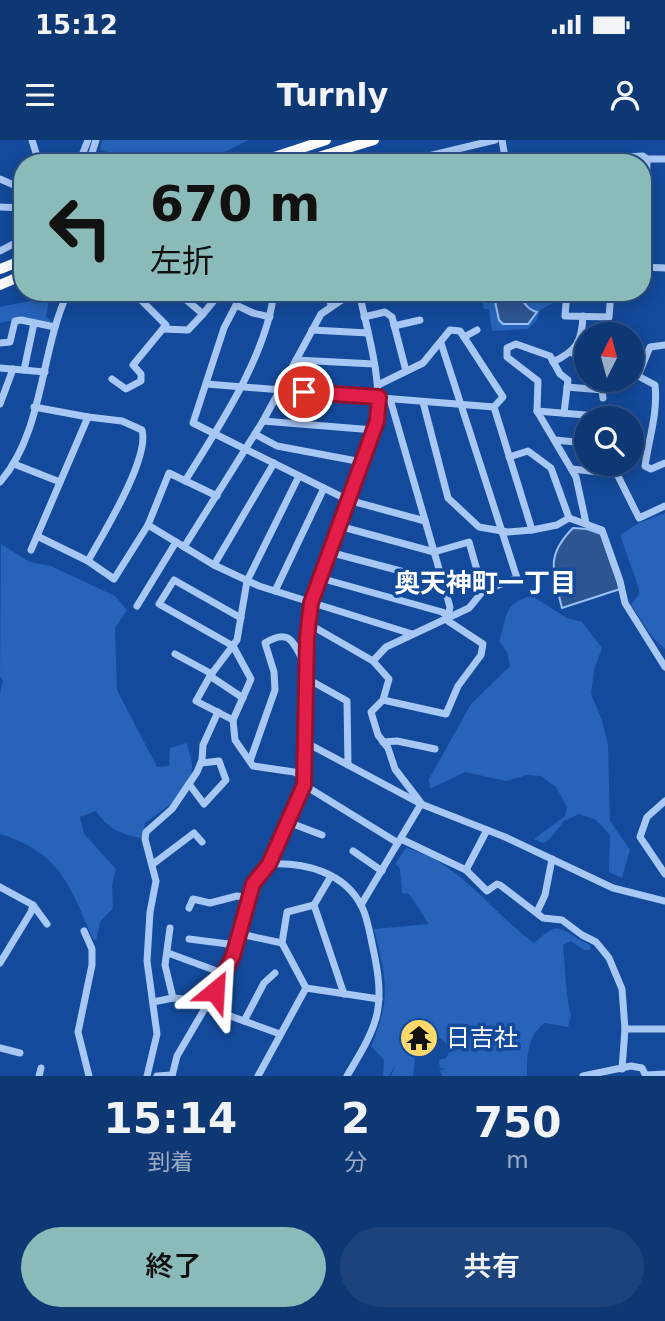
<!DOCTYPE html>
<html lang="ja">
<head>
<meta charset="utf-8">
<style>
	:root { --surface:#0e3874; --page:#1c437c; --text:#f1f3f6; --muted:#9bacc5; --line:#2e5286; --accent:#8bbbb9 }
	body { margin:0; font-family:"DejaVu Sans","Noto Sans JP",sans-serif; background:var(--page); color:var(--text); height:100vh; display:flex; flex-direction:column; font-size:26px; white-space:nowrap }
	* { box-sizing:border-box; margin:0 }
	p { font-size:23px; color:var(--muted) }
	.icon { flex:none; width:38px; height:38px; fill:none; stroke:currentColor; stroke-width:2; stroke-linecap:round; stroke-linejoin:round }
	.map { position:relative; height:936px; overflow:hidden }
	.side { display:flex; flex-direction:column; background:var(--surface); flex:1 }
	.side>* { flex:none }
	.hud { position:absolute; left:14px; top:14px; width:637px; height:147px; border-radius:28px; box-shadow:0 4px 18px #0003,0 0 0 2px var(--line); background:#8bbbb9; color:#111; overflow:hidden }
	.needle { width:46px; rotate:6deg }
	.fabs { position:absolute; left:574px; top:182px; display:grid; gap:14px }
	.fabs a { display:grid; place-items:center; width:70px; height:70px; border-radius:50%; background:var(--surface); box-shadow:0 4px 18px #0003,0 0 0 2px var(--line); font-size:35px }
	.pin { position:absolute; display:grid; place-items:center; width:60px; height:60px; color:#fff; margin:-30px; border:4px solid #fff; border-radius:50%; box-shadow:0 2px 7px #0007 }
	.me { position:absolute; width:77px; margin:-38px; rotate:27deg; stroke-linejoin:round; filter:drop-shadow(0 0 5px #0008) }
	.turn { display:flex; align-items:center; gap:24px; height:147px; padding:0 21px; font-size:32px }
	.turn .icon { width:91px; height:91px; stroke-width:2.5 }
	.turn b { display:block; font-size:49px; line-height:60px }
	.eta { display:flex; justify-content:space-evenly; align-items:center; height:119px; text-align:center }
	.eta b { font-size:42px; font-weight:600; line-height:49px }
	.cta { display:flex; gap:14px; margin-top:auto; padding:14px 21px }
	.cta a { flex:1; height:80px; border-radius:42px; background:var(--accent); color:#111; font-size:28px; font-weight:600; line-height:80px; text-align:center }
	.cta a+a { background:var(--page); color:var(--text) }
	.status { display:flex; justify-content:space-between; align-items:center; height:49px; padding:0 35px; background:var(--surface); direction:ltr }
	.status svg { height:19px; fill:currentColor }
	header { display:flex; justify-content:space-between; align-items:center; height:91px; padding:0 21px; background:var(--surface); font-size:32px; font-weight:600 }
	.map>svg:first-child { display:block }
	.green { fill:#2663b9 }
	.water { fill:#2d5591; stroke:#99c1f7; stroke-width:2 }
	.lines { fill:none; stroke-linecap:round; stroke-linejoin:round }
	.minor { stroke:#a7c7f4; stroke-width:7 }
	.highway { stroke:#fff; stroke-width:10 }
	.route-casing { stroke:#92132f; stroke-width:18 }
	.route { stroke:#e11d48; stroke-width:12 }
	.labels { text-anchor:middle; stroke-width:7; stroke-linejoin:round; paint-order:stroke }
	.poi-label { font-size:24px; fill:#fff; stroke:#134a9b; text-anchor:start }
	.neighbourhood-label { font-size:26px; font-weight:bold; fill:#fff; stroke:#134a9b }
</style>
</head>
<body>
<div class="status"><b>15:12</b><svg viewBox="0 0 49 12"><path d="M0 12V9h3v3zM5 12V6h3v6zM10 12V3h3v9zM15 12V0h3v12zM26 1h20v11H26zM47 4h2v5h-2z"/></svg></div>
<header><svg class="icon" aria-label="menu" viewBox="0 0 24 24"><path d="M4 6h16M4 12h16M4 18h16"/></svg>Turnly<svg class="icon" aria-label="person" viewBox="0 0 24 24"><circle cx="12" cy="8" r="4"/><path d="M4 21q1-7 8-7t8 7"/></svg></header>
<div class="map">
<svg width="665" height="936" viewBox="0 0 665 936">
	<rect width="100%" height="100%" fill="#134a9b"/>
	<g class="green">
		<path d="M102,0H249L218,15L157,20L156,23H117L118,15L100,10Z"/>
		<path d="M480,152H566L563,163H553L540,170L537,180L528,189L492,191L489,169H484Z"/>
		<path d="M50,156L46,176L53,183L21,178L0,183V167C12,164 41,160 50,156Z"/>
		<path d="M665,373V509L652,497L631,465L639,454V449L620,395L639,383Z"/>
		<path d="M1,404L30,422L51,426L115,456L127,470L115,488L117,550L157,627L169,626L170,608L187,603C188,610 192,618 192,625C194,651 163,670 145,683L143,698C122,695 108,689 96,671L80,677L84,694L116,729L112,746L113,768L100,782L96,800L93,799C70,746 61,713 0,694V553L3,541L0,536Z"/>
		<path d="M532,456L567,478L582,482L602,508L594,530L591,554L602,580L608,606L610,681L630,710L622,738L609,732L610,695L596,680L579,674L564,681L549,700L543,703L534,699L565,676L567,667L556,647L541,636L527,635L506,641L465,632L430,649L429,639L471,564L510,526L507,512L499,501C508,476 502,463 532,456Z"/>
		<path d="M406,708C459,721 491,772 534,803C552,789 553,782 575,797C580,801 586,802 591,806L590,810H584L571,801L563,805C564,817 567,867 571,875L568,887L545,883C527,895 527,916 527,936H442L440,930L447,929L440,928L439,920L446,918L450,911C443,894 435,897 418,895L413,936H391L396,924L389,936H383L384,920L371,906C392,859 386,837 374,789L429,784L409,754L402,753L400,728L395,724Z"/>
	</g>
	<g class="water">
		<path d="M493,152H521C521,161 528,170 537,172L528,184H503L499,180Z"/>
		<path d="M573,388L587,389L601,394L620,449L562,468C553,432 545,416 573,388Z"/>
	</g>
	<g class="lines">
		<g class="minor">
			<path d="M32,0L39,23"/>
			<path d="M502,0L506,23"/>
			<path d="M79,23L88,0"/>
			<path d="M89,23L96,0"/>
			<path d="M399,23L495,0"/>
			<path d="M512,23L643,16L647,19H665"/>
			<path d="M0,39L23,49"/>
			<path d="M0,67L23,68"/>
			<path d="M0,111L23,99"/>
			<path d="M643,127L665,128"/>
			<path d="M645,127L647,19"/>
			<path d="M177,152L203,174L221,152"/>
			<path d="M327,152L331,165"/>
			<path d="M571,152L566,163L565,176L609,177L611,152"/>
			<path d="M270,177L253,173L236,165L224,188L193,283L348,360L425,381"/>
			<path d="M364,177L385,172L392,177L406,231"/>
			<path d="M394,186L420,180"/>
			<path d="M163,189L188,190L203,174"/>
			<path d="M312,190L368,193"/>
			<path d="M464,197L477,190"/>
			<path d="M0,203L10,202L15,181L21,180L55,187"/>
			<path d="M665,205L650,207L638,236L655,245C658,273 649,298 645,326L651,329L665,323"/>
			<path d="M572,213L586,218"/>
			<path d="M296,220L374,224"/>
			<path d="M553,222C576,211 582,202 583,176"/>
			<path d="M0,228L45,232"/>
			<path d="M24,230L34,183"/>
			<path d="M112,239L126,249L141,241V234L133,225L166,185L133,152"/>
			<path d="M206,244L494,267"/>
			<path d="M378,245L423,223L450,190L460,191L503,257L494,267"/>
			<path d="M567,247L602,250L603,258"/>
			<path d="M390,259L450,467L448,476"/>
			<path d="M423,262L448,358L479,387L508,392L532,390L557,385L569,378L602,390L620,441L625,463L665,527"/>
			<path d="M0,264L13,229"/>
			<path d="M34,267L88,277L122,281L142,290C150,318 103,394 88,421"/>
			<path d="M494,267L532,390"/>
			<path d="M537,271L622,278"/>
			<path d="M564,273L568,240L560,234L550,216L516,204L507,208V217L538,241L537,271L576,337L586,383"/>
			<path d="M88,277L37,396L88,421L114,439L148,385L169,333L217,356"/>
			<path d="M263,281L374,290"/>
			<path d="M255,294L277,306L362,322"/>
			<path d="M555,300L586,303"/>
			<path d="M509,317L528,311L551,328L569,378"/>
			<path d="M14,324L60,342"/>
			<path d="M572,329L617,334L639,378L665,366"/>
			<path d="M299,336L247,441L237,500L210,536L196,561L233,580L235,600L253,626L294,632L305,638"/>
			<path d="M185,341C218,288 263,221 273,159L289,152"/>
			<path d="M0,342C44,292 40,211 68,152"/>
			<path d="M148,385L214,425L259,446L412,494"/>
			<path d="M339,386L434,412L469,402L483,451"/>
			<path d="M184,407L263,281L321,174L343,159L360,156"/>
			<path d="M31,410L37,396"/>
			<path d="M329,412L442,442"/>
			<path d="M214,425L274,323"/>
			<path d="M320,438L442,472L448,476V481L483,504L481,515L458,546L446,574L383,560"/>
			<path d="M275,451L324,348"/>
			<path d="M137,466L176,402"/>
			<path d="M307,483L373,521L389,539L383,560L371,572L378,595L388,608L395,629L421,663"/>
			<path d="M175,514L212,534"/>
			<path d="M373,521L386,507L469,468L483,451L517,438L441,203"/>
			<path d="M210,536L243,558"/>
			<path d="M306,538L347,561L348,625"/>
			<path d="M233,580L251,539L233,506L159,464L174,440L241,478"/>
			<path d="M305,602L421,664L505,697L613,748L665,761"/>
			<path d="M383,602L397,601L435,609"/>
			<path d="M250,621L275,550L274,532L265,503C292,486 294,506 306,526"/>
			<path d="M189,644L204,664L226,640L219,621L201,623"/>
			<path d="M304,645L398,703"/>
			<path d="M665,661L647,677L640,697L665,734"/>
			<path d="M288,682L322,695"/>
			<path d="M401,699L466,730L487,751L497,744L500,745L543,778L562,780L582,795L596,802L609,818L622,849L625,889"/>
			<path d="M353,711L382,731"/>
			<path d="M153,724L194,693L202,702"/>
			<path d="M269,724C304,722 345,732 362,767C368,779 370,795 373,808C378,831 382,855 376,878C370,899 358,917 347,936"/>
			<path d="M466,730L487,690"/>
			<path d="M331,736L314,765L344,854"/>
			<path d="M0,747L33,765L31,772L0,823"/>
			<path d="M33,765L47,784"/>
			<path d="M361,765L421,664"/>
			<path d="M189,768L193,759L210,763L237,756L249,758"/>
			<path d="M537,772L545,755L552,719"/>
			<path d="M170,788L165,825L173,858"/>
			<path d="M84,791L92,809V825L78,892L89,936"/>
			<path d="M240,794L282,803L306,848"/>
			<path d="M189,799L236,805"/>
			<path d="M282,803L287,772L314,765"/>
			<path d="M168,813L225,834"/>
			<path d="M306,848L379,859"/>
			<path d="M153,862L173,858L183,859L280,894"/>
			<path d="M244,881L264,843L275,833"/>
			<path d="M0,908L20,913"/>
			<path d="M622,929L625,889H665"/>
			<path d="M646,935L665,934"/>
			<path d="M39,936L41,928"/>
			<path d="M147,936L157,894L147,821L150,772L156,741L145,699L146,692L172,669L197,632L202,620L203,605L218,572"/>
			<path d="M157,936L172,935"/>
			<path d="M172,936L177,916L225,834L240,794L253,744L269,724L304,645L307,483L311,463L377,281C382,238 368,194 359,152"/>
			<path d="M258,936L306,848"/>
			<path d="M583,936L631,926L642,928L646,936"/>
		</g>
		<g class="highway">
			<path d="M256,23L326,0"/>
			<path d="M299,23L374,0"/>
			<path d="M0,129L23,120"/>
			<path d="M0,145L23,135"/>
		</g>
	</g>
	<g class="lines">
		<defs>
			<path id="route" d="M215,851L233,816L253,744L269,724L304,645L307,498L311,463L377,281L379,257L304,252"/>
		</defs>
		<use href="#route" class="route-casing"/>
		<use href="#route" class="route"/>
	</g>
	<defs>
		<symbol id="temple-disc" viewBox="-11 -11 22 22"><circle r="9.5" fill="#ffd96a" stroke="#134a9b"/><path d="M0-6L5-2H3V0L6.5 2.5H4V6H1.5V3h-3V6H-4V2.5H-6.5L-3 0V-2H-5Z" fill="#111"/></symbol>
	</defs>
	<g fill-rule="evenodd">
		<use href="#temple-disc" x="397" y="876" width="44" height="44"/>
	</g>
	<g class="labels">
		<g class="poi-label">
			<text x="446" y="906">日吉社</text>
		</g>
		<g class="neighbourhood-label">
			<text x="485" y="452">奥天神町一丁目</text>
		</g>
	</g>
</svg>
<div class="fabs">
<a><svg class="needle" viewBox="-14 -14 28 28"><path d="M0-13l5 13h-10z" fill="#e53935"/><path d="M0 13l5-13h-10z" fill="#9bacc5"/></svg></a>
<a><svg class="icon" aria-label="search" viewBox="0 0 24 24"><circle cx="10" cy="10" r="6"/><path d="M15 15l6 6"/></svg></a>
</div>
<div class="pin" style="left:304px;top:252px;background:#d93025"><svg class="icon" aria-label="arrive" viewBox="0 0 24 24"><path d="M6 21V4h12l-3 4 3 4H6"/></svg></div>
<svg class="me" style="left:215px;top:851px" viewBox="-20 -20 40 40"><path d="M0-17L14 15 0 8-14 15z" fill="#e11d48" stroke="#fff" stroke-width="4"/></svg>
<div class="hud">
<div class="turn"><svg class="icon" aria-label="left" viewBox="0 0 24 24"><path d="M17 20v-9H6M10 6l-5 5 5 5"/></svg><div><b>670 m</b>左折</div></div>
</div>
</div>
<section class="side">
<div class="eta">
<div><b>15:14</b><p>到着</p></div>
<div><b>2</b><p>分</p></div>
<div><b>750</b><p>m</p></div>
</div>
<div class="cta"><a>終了</a><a>共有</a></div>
</section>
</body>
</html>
